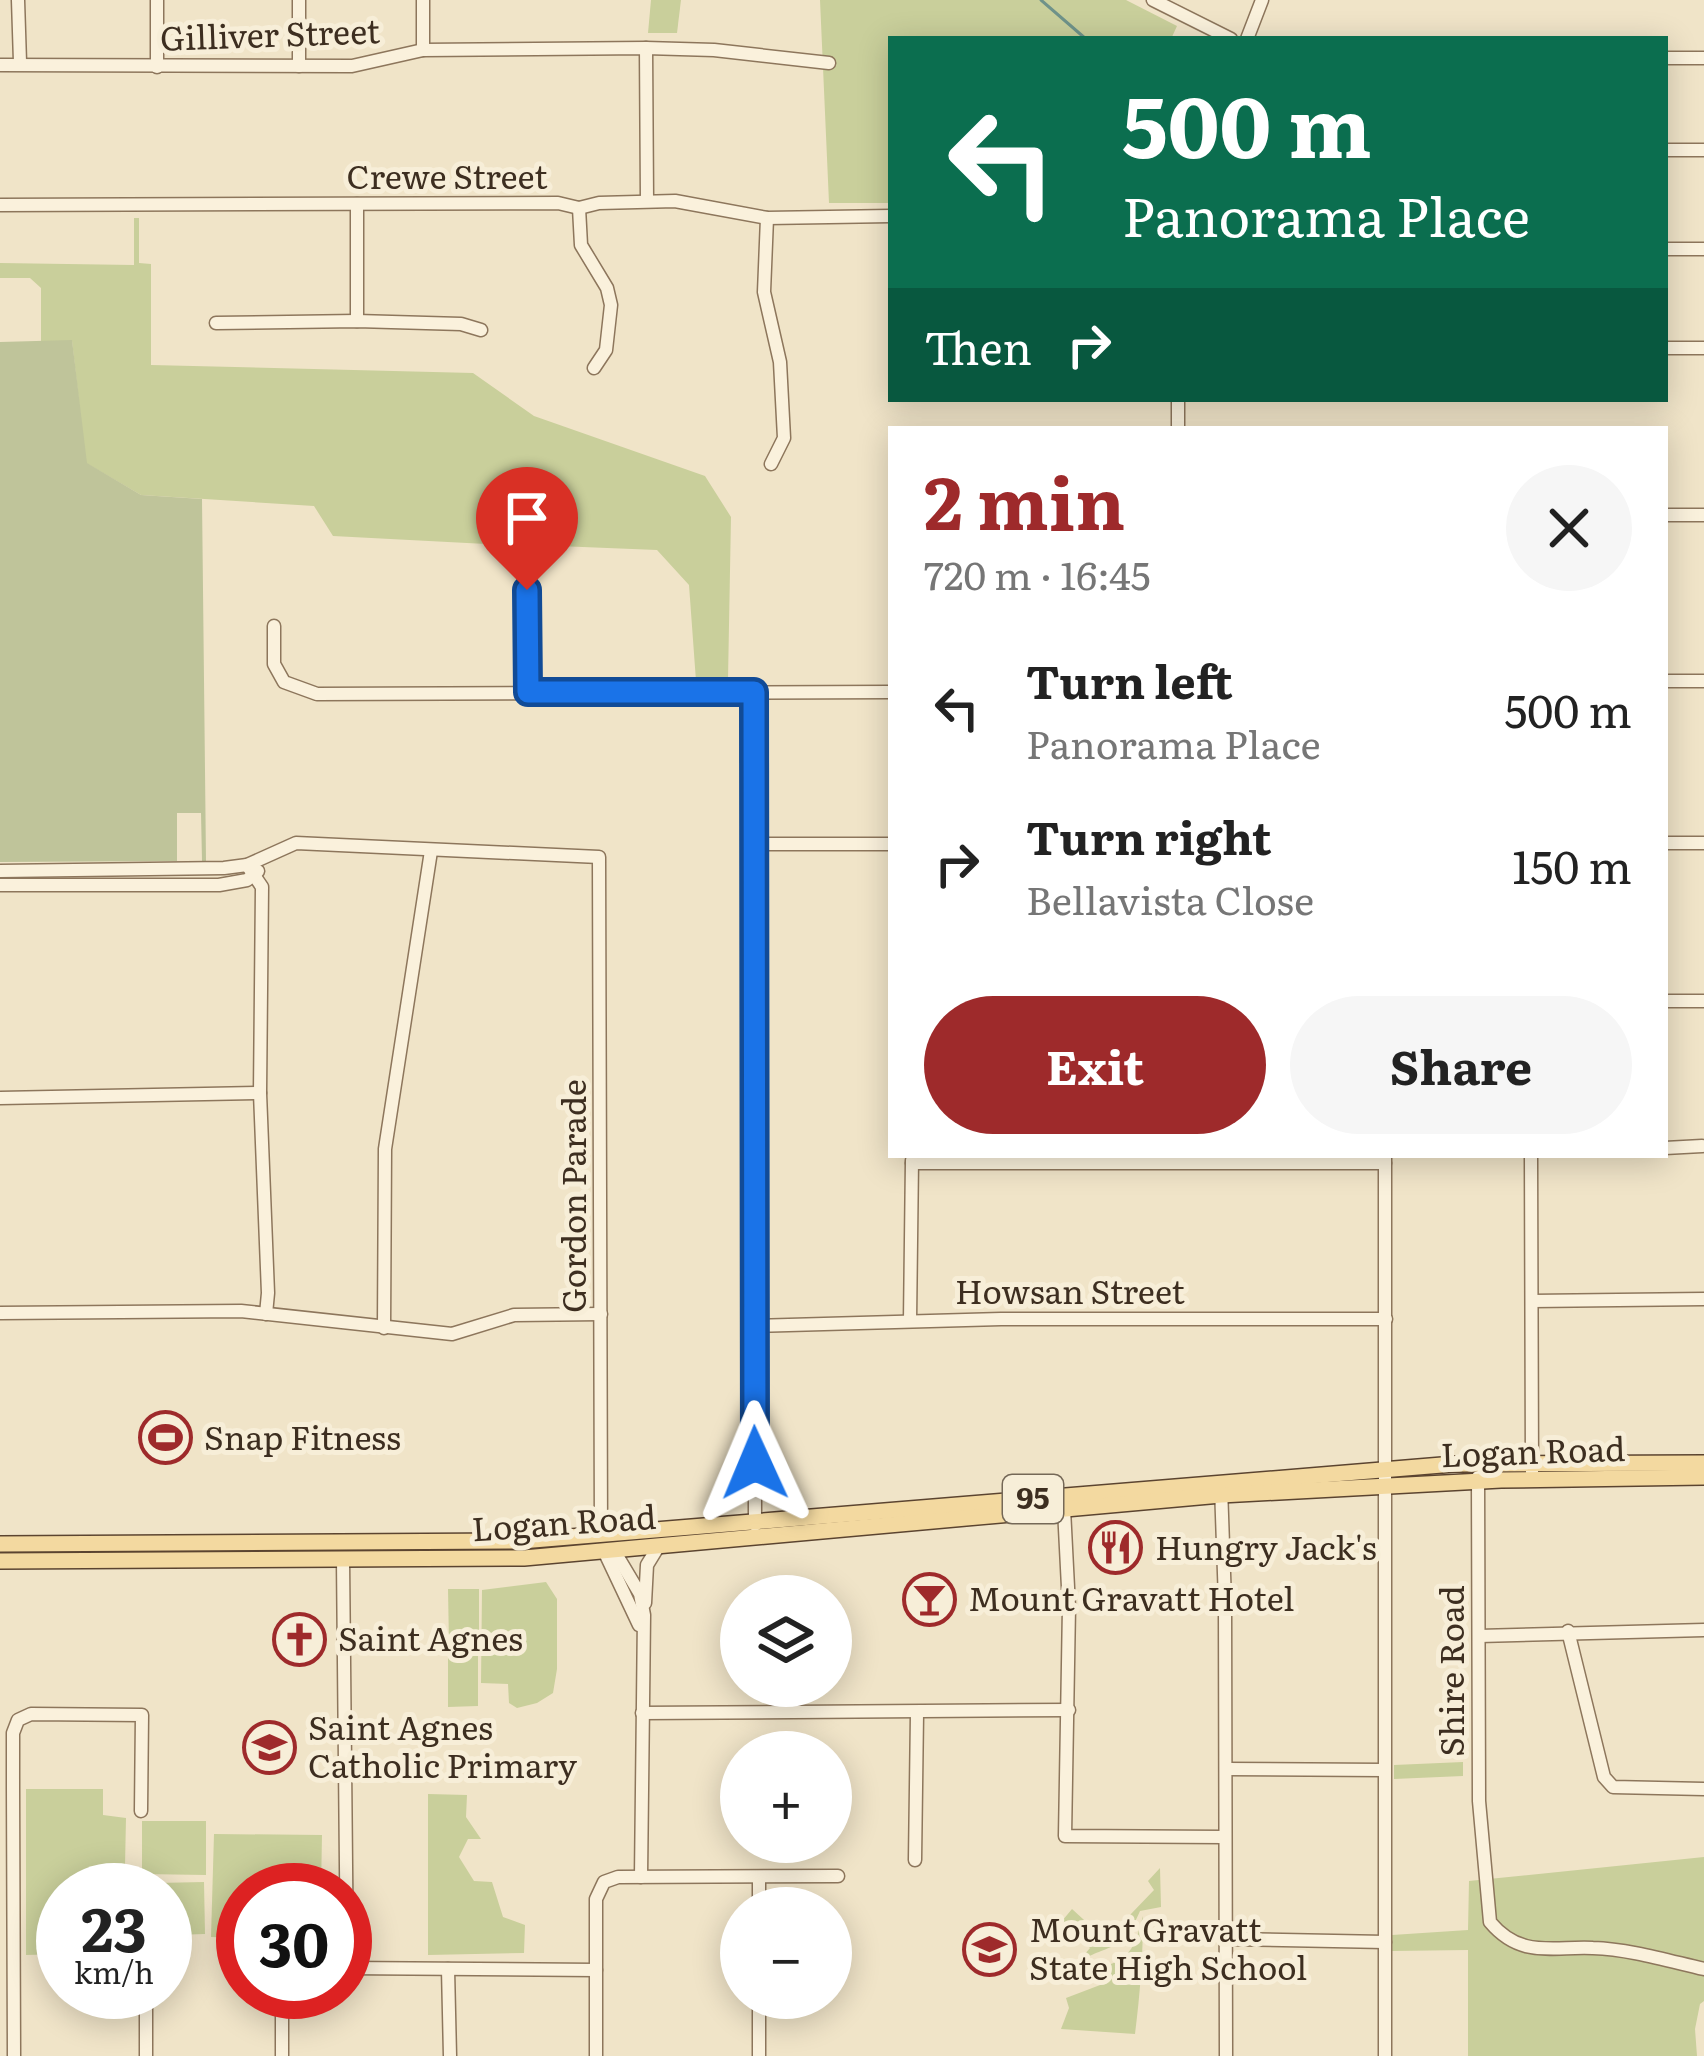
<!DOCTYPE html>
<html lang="en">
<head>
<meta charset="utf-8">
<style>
	:root { --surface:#fff; --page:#f6f6f6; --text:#222; --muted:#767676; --accent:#9e2a2b }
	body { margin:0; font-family:Literata,serif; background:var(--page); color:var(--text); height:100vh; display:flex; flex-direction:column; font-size:45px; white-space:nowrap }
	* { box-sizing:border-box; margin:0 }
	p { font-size:39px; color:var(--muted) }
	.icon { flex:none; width:66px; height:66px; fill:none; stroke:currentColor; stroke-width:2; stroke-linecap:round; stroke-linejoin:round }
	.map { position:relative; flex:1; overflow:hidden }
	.sheet { position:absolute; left:888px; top:426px; width:780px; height:732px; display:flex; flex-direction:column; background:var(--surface); border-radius:0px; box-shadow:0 6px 30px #0003 }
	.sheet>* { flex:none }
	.top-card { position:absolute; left:888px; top:36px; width:780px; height:366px; border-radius:0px; box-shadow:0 6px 30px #0003; background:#0b6e4f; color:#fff; overflow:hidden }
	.controls { position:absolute; left:720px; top:1575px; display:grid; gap:24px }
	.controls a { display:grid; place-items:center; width:132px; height:132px; border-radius:50%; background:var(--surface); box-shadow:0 6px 30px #0003; font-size:60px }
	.speed { position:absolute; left:36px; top:1863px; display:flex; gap:24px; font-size:60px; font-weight:700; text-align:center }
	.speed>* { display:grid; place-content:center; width:156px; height:156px; border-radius:50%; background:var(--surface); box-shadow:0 6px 30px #0003; line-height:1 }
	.speed small { font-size:30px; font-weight:400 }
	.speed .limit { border:18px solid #d22; background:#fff; color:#111 }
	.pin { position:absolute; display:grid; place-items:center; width:102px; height:102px; color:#fff; margin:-123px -51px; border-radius:50% 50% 50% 0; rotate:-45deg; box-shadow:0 0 12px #0007 }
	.pin .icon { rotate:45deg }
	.me { position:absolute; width:132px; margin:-66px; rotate:359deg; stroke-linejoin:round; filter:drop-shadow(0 0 9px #0008) }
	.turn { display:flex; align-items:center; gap:42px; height:252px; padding:0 36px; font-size:54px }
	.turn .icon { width:156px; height:156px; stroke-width:2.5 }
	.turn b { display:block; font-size:84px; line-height:102px }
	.then { display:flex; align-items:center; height:114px; padding:0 36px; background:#0003; gap:24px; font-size:45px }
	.round { display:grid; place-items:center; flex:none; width:126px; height:126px; border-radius:63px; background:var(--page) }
	.summary { display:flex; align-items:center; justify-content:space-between; height:204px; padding:0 36px }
	h1 { font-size:72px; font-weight:700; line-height:90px; color:var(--accent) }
	.button { display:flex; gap:24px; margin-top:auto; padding:24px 36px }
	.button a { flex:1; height:138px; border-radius:72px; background:var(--accent); color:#fff; font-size:48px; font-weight:700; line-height:138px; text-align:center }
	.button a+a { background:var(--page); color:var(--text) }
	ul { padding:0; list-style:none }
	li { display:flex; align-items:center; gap:36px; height:156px; padding:0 36px }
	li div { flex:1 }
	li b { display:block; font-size:45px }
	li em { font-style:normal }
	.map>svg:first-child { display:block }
	.green { fill:#c9cf9b }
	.cemetery { fill:#bfc49a }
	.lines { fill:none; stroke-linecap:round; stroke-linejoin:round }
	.stream { stroke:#6f938a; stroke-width:3 }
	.minor-casing { stroke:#8d765c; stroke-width:15 }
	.major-casing { stroke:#5b4430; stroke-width:18 }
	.minor { stroke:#faf1dc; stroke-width:12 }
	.major { stroke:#f3d9a0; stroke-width:15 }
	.route-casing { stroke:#114b97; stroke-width:30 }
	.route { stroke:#1a73e8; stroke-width:21 }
	.labels { text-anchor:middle; stroke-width:10; stroke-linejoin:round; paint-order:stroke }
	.shield { fill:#f7eed8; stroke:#756857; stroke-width:3 }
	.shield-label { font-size:30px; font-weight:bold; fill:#3d2e20 }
	.street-label { font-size:33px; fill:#3d2e20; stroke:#f7eed8 }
	.poi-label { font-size:33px; fill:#3d2e20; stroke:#f7eed8; text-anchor:start }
</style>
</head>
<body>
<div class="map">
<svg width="1704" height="2056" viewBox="0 0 1704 2056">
	<rect width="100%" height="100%" fill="#f0e4c8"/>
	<g class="green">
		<path d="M651,0H681L677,33H648Z"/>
		<path d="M820,0H1126L1177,26L1171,39H891V203H829Z"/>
		<path d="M134,218H139V263L151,264V365L473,373L534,416L705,476L731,517L728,679L696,681L689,585L657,550L533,545V582H521L522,546L333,536L314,506L141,495L86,463L72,341H41V288L30,278H0V263L134,265Z"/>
		<path d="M546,1582L557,1599V1669L553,1693L537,1703L517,1708L509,1703L508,1684L481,1683L482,1590Z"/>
		<path d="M448,1589H479V1646H449Z"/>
		<path d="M448,1649H478V1706L448,1707Z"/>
		<path d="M1463,1762V1776L1394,1779V1765Z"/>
		<path d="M26,1789H103V1815L126,1818L125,1866L149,1890H63V1954L26,1955Z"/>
		<path d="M428,1794L467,1795L466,1817L481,1839H468L459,1857L474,1881L492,1882L503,1917L525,1925L524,1953L428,1955Z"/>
		<path d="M142,1821H206V1875L142,1874Z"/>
		<path d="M214,1834L322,1835L321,1890H243V1938L211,1937Z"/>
		<path d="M1704,1857V2001L1700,2004L1695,2029L1697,2056H1468V1950L1392,1951V1935L1468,1930L1469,1881Z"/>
		<path d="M1160,1868L1161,1907L1140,1911C1122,1953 1111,1943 1078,1962L1090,1948L1062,1921L1072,1909L1106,1940L1154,1890L1148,1881Z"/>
		<path d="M204,1882L205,1934L173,1935V1952H165V1890H157V1883Z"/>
		<path d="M1143,1916C1143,1956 1140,1995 1135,2034L1061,2029L1069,2008L1066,1998L1108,1982L1103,1967C1133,1957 1135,1945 1143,1916Z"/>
	</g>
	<path class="cemetery" d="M72,340L87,463L141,495L202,499L206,861H202L201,813H177V861L0,862V342Z"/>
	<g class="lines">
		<path class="stream" d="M1041,0L1086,39"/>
		<defs>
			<g id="minor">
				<path d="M18,0L20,62"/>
				<path d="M423,0V50"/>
				<path d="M1153,0L1231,39"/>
				<path d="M1247,39L1262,0"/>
				<path d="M646,48L647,201"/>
				<path d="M1665,58H1704"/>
				<path d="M0,65L352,66L423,50L646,48L714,50L829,63"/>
				<path d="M299,66V0"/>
				<path d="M157,67V0"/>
				<path d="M1665,150H1704"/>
				<path d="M0,205L558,203L579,208L599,203L675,201L767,218L891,216"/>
				<path d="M579,208L581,245L607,288L611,305L606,350L594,368"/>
				<path d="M767,218L764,292L780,362L784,438L771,464"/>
				<path d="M1665,249H1704"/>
				<path d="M357,321V204"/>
				<path d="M216,323L357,321L461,324L481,330"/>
				<path d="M1665,348H1704"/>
				<path d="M1178,399V429"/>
				<path d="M1665,515H1704"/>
				<path d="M527,590L528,691"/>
				<path d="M274,626V664L284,682L317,694L891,692"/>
				<path d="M1665,681H1704"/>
				<path d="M754,692L755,1525"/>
				<path d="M1665,843H1704"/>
				<path d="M754,844H891"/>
				<path d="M247,865L262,887L260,1093L268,1293L266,1314"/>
				<path d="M0,871L224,868L247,865L296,843L599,857L601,1535"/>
				<path d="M0,885H219L247,880L258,871"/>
				<path d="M1665,1001H1704"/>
				<path d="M0,1098L260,1093"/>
				<path d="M1665,1148L1702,1146"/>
				<path d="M1531,1155L1532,1472"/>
				<path d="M912,1163H1385"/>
				<path d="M1532,1301L1704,1299"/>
				<path d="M0,1313L241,1311L452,1334L514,1315L601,1314"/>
				<path d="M910,1321L912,1160"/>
				<path d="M754,1326L1001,1319H1386"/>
				<path d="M384,1328L385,1149L431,851"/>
				<path d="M1478,1477L1479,1801L1490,1922C1521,1959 1553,1946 1593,1948C1629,1949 1669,1961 1704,1969"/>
				<path d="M1221,1487L1225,1602L1226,2056"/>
				<path d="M1064,1509L1069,1607L1065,1836L1224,1837"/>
				<path d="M615,1552L640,1594L644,1615L641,1877"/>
				<path d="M605,1553L639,1625"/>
				<path d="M343,1560L347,1968"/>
				<path d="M645,1603L647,1565L658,1547"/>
				<path d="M1568,1631L1604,1777L1613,1787L1704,1789"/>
				<path d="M1479,1636L1704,1630"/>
				<path d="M642,1713L1069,1710"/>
				<path d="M1226,1769L1384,1770"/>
				<path d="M915,1860L917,1714"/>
				<path d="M759,1878V1908"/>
				<path d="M1226,1939L1385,1942"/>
				<path d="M345,1968L596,1970"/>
				<path d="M448,1969L450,2056"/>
				<path d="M146,1992V2056"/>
				<path d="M759,1998V2056"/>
				<path d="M14,2056L13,1787V1733L18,1720L31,1714L142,1715L141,1811"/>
				<path d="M282,2056V1992"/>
				<path d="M596,2056V1899L604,1882L618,1877L838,1876"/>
				<path d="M1385,2056V1155"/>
			</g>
			<g id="major">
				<path d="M0,1544L521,1541L1454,1464L1704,1463"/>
				<path d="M0,1561L524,1558L1221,1495L1501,1480L1704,1477"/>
			</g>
		</defs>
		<use href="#minor" class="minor-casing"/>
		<use href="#major" class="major-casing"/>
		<use href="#minor" class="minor"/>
		<use href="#major" class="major"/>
	</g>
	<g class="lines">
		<defs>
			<path id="route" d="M527,590L528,692H754L755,1463"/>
		</defs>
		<use href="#route" class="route-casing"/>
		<use href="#route" class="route"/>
	</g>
	<defs>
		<symbol id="stadium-ring" viewBox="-11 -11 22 22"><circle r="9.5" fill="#f7eed8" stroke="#9e2a2b" stroke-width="1.5"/><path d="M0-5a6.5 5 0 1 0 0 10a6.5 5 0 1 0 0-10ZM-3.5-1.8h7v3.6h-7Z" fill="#9e2a2b"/></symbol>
		<symbol id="restaurant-ring" viewBox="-11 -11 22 22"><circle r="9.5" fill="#f7eed8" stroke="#9e2a2b" stroke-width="1.5"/><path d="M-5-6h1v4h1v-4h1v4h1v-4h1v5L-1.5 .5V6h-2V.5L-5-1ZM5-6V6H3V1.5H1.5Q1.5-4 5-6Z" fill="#9e2a2b"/></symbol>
		<symbol id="bar-ring" viewBox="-11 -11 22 22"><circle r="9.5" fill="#f7eed8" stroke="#9e2a2b" stroke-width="1.5"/><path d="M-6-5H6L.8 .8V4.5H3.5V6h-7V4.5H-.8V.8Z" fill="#9e2a2b"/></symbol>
		<symbol id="church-ring" viewBox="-11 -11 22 22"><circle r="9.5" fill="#f7eed8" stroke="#9e2a2b" stroke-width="1.5"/><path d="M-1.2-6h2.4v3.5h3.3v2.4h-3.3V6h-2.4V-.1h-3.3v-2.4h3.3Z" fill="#9e2a2b"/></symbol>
		<symbol id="school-ring" viewBox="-11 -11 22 22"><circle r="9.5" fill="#f7eed8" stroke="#9e2a2b" stroke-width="1.5"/><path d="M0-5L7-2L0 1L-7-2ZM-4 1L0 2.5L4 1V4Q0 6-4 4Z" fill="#9e2a2b"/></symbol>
	</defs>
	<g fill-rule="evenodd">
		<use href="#stadium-ring" x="136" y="1408" width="59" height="59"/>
		<use href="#restaurant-ring" x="1086" y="1518" width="59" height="59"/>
		<use href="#bar-ring" x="900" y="1570" width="59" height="59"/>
		<use href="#church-ring" x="270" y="1610" width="59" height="59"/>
		<use href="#school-ring" x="240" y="1718" width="59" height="59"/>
		<use href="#school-ring" x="960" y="1920" width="59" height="59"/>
	</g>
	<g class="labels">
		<rect class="shield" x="1003" y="1475" width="60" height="48" rx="9"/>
		<g class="shield-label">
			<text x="1033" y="1509">95</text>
		</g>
		<g class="street-label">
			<text transform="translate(270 35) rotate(-2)" y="12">Gilliver Street</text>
			<text x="447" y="189">Crewe Street</text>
			<text transform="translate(574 1196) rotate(-90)" y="12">Gordon Parade</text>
			<text x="1070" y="1304">Howsan Street</text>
			<text transform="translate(1533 1452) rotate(-2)" y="12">Logan Road</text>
			<text transform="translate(564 1523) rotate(-4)" y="12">Logan Road</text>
			<text transform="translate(1452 1671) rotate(-90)" y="12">Shire Road</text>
		</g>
		<g class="poi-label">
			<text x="204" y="1450">Snap Fitness</text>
			<text x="1155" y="1560">Hungry Jack's</text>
			<text x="968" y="1611">Mount Gravatt Hotel</text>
			<text x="338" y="1651">Saint Agnes</text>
			<text x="308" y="1740">Saint Agnes<tspan x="308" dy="38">Catholic Primary</tspan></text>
			<text x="1029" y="1942">Mount Gravatt<tspan x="1029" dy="38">State High School</tspan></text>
		</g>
	</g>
</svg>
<div class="controls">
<a><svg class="icon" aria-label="layers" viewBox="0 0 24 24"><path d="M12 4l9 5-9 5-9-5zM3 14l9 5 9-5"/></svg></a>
<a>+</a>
<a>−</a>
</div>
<div class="speed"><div>23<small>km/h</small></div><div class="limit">30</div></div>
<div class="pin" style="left:527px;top:590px;background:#d93025"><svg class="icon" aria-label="arrive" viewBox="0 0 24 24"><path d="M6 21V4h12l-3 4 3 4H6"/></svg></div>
<svg class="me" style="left:755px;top:1463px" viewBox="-20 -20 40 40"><path d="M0-17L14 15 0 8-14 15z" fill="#1a73e8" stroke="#fff" stroke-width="4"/></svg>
<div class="top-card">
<div class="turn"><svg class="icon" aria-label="left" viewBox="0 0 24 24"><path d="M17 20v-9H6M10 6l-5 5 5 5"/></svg><div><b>500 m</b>Panorama Place</div></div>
<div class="then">Then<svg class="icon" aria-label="right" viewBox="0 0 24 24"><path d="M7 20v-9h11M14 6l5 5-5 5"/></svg></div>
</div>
<section class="sheet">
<div class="summary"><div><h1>2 min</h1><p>720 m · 16:45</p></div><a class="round"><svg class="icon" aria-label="close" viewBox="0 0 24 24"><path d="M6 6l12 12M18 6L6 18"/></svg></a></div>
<ul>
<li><svg class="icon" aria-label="left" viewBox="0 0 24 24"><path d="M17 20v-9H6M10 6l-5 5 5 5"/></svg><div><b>Turn left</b><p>Panorama Place</p></div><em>500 m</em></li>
<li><svg class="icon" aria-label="right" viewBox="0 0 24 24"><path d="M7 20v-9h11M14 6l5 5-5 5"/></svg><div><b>Turn right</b><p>Bellavista Close</p></div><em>150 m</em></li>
</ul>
<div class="button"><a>Exit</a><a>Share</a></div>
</section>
</div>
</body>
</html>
